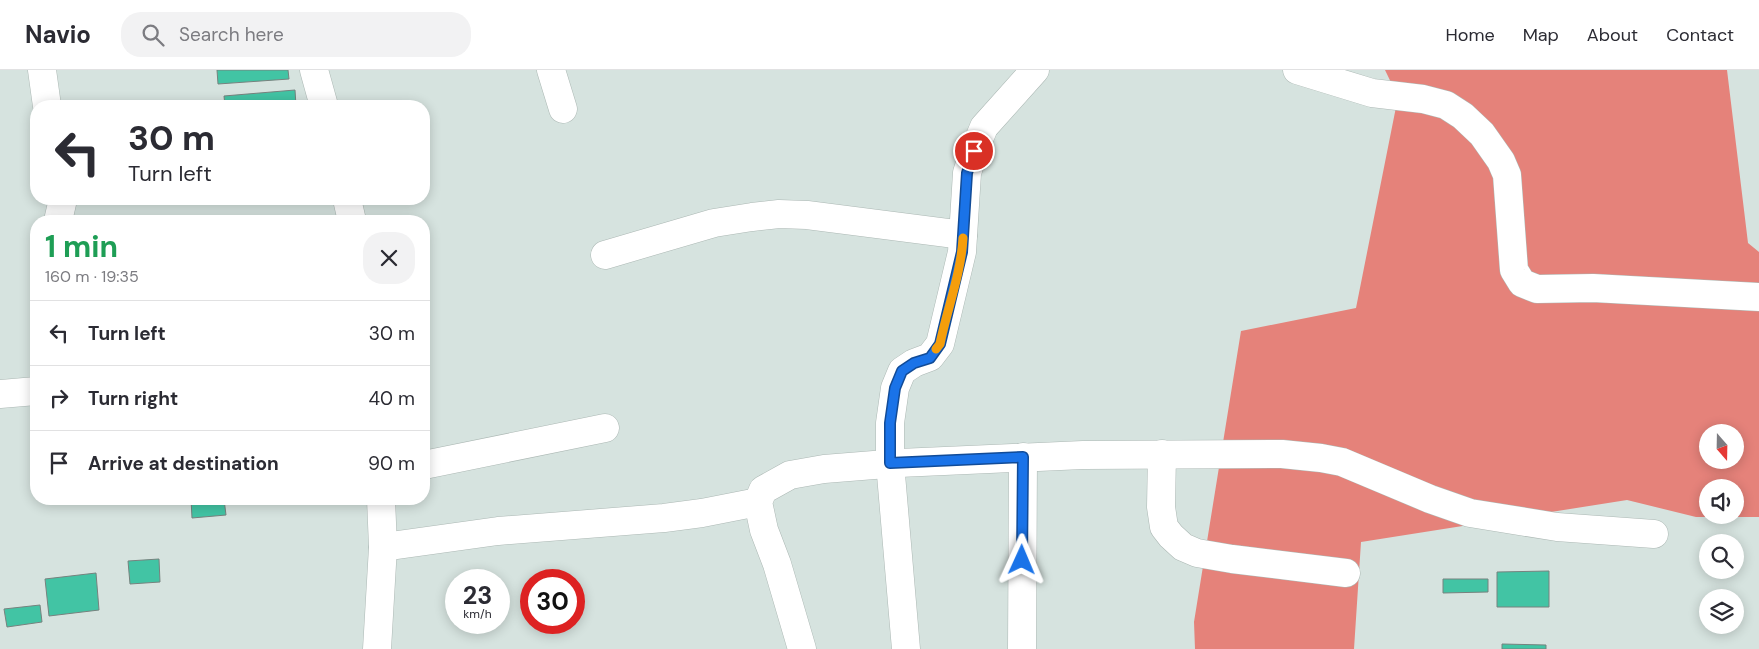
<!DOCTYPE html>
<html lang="en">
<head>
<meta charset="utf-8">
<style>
	:root { --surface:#fff; --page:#f2f2f3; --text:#2b2b33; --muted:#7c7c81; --line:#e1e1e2 }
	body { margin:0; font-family:"DM Sans",sans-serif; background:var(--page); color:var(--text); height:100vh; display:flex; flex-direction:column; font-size:19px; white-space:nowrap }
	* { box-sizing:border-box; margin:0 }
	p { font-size:16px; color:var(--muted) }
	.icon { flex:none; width:28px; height:28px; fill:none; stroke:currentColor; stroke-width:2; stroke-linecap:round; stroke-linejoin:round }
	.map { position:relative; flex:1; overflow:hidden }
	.side { position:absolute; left:30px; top:145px; width:400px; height:290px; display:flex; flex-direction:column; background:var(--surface); border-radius:20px; box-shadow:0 2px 12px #0003 }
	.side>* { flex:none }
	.top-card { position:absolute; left:30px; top:30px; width:400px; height:105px; border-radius:20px; box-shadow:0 2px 12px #0003; background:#fff; color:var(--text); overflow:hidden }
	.needle { width:32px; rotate:160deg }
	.buttons { position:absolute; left:1699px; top:354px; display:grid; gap:10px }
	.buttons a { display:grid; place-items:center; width:45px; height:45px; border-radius:50%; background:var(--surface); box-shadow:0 2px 12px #0003; font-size:25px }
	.speed { position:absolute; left:445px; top:499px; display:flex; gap:10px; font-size:25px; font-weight:700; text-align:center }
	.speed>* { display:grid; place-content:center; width:65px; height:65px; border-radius:50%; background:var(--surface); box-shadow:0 2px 12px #0003; line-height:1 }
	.speed small { font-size:12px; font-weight:400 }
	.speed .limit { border:8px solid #d22; background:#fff; color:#111 }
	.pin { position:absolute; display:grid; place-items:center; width:42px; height:42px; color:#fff; margin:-21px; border:2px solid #fff; border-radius:50%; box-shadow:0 1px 5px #0007 }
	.me { position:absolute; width:55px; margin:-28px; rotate:1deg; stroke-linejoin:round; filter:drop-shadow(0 0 4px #0008) }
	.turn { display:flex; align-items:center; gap:18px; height:105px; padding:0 15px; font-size:22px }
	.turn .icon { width:65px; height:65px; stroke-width:2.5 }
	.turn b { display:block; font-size:35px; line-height:42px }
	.round { display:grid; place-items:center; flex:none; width:52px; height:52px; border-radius:20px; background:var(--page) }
	.overview { display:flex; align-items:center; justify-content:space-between; height:85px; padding:0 15px }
	h1 { font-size:30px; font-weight:700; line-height:38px; color:#1e9e55 }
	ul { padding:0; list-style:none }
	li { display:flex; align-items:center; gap:15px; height:65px; padding:0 15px; border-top:1px solid var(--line) }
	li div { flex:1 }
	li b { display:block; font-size:19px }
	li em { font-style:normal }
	header { display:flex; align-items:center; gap:30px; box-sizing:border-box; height:70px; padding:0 25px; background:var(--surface); border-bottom:1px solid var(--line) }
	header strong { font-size:24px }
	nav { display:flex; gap:28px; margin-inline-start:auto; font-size:18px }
	.search { width:350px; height:45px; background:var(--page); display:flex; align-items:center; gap:12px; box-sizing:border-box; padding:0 18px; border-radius:20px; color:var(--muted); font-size:19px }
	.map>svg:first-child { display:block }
	.forest { fill:#e5827a; fill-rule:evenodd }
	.building { fill:#42c4a4; stroke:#76827e }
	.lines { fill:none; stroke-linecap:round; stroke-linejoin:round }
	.minor-casing { stroke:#acb8b4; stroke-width:29 }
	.minor { stroke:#fff; stroke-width:28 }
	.route-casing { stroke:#114b97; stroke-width:12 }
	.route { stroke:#1a73e8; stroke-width:9 }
	.slow { stroke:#f59e0b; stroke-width:9 }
</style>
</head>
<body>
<header>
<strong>Navio</strong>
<div class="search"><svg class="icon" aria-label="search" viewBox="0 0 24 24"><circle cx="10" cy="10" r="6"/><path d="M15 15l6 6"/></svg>Search here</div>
<nav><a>Home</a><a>Map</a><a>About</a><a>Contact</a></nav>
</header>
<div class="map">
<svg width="1759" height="579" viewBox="0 0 1759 579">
	<rect width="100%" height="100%" fill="#d6e3df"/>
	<path class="forest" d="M1385,0H1727L1748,173L1759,182V447H1696L1627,430L1361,472L1354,579H1195L1194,552L1241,261L1356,238L1398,27ZM1708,362H1735V390H1708ZM1708,418H1735V445H1708Z"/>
	<g class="building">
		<path d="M217,0H288L289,9L218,14Z"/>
		<path d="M295,20L296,36H225L224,26Z"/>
		<path d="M191,429H224L226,445L192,448Z"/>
		<path d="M159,489L160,512L130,514L128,491Z"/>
		<path d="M1549,501V537H1497V502Z"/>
		<path d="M96,503L99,540L49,546L45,509Z"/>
		<path d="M1443,509H1488V522L1443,523Z"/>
		<path d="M40,535L42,552L7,557L4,539Z"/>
		<path d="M1502,574L1546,575V579H1502Z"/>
	</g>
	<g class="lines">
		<defs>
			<g id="minor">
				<path d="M42,0L47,36"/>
				<path d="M314,0L324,36"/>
				<path d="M551,0L563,39"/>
				<path d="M1297,0L1372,23L1423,29L1446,35L1463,46L1482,64L1501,91L1507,105L1514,200L1522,213L1537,219L1593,218L1759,227"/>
				<path d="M347,129L352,151"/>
				<path d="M58,151L63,129"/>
				<path d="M605,185L714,153L752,147L779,144L807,145L963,165"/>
				<path d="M0,324L36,321"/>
				<path d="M1162,384L1161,437L1164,457L1171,466L1183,477L1197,483L1232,489L1346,503"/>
				<path d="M424,395L605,358"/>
				<path d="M383,477L498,461L664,448L702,443L758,432"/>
				<path d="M377,579L383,477L381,429"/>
				<path d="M802,579L777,494L764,460L758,432L763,420L790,405L824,399L899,393L1083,385L1282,384L1321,388L1342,392L1430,429L1470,443L1557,457L1654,464"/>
				<path d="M906,579L890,393V353L895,318L902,301L914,293L930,287L940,274L962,182L967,103L974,81L984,57L1035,0"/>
				<path d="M1022,579L1023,387"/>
			</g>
		</defs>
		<use href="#minor" class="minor-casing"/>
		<use href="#minor" class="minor"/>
	</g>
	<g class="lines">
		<defs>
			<path id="route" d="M974,81L967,103L962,182L940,274L930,288L914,293L902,301L895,318L890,353V393L1023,387L1022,490"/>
		</defs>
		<use href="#route" class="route-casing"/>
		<use href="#route" class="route"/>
		<path class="slow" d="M936,279L940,274C947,239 961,204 963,168"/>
	</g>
</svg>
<div class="buttons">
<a><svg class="needle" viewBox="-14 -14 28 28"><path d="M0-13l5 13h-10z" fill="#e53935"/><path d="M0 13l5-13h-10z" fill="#7c7c81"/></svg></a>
<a><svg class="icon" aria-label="sound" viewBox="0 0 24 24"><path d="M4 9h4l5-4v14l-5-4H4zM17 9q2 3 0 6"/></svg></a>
<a><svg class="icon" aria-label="search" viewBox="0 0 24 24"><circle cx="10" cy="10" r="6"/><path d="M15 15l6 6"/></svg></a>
<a><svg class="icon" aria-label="layers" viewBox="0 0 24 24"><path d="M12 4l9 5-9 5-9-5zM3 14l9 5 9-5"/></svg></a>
</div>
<div class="speed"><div>23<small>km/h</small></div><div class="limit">30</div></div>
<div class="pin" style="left:974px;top:81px;background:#d93025"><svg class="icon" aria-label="arrive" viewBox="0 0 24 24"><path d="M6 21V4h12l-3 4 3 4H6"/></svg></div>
<svg class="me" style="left:1022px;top:490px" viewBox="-20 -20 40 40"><path d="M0-17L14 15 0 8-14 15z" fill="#1a73e8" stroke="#fff" stroke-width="4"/></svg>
<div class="top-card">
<div class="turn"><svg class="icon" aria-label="left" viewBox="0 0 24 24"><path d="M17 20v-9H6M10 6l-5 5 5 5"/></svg><div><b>30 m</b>Turn left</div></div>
</div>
<section class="side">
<div class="overview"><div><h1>1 min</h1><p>160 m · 19:35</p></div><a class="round"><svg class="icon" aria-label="close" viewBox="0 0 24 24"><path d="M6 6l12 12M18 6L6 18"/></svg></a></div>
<ul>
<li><svg class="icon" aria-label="left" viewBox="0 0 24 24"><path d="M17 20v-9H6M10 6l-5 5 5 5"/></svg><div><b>Turn left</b></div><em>30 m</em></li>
<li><svg class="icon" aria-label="right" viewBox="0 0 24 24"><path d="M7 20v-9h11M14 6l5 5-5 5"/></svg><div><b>Turn right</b></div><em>40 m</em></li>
<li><svg class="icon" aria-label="arrive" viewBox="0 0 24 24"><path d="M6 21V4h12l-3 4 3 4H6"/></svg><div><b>Arrive at destination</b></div><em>90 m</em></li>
</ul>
</section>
</div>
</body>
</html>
